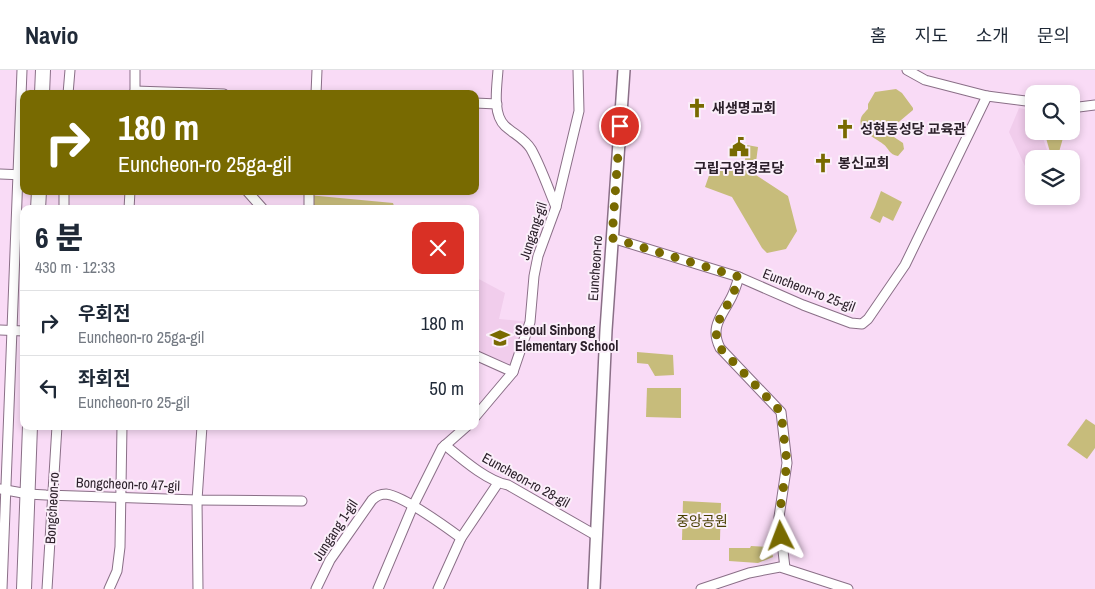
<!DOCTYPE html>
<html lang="ko">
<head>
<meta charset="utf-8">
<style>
	:root { --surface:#fff; --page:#f6f6f7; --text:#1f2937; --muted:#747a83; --line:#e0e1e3 }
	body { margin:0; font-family:"Archivo Narrow","Noto Sans KR",sans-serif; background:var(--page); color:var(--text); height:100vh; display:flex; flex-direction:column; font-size:19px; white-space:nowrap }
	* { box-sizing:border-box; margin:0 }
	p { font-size:16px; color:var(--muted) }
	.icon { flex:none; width:28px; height:28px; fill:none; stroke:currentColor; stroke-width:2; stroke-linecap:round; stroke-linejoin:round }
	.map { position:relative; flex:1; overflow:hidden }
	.sheet { position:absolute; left:20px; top:135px; width:459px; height:225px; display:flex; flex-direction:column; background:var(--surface); border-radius:10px; box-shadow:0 2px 8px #0003 }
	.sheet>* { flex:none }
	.hud { position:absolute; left:20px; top:20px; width:459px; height:105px; border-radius:10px; box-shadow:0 2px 8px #0003; background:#786a01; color:#fff; overflow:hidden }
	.controls { position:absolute; left:1025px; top:15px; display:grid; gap:10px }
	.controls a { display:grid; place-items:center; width:55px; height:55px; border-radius:10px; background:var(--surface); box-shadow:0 2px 8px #0003; font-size:25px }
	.pin { position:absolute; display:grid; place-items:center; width:42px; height:42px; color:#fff; margin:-21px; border:2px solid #fff; border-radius:50%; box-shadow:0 1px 5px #0007 }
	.me { position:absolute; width:55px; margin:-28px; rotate:357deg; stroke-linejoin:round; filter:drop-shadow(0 0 4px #0008) }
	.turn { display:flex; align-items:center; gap:18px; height:105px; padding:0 15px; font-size:22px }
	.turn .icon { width:65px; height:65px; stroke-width:2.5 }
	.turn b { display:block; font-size:35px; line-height:42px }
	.round { display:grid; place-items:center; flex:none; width:52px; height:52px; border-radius:10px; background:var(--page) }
	.headline { display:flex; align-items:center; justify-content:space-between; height:85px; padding:0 15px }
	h1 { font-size:30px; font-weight:800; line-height:38px }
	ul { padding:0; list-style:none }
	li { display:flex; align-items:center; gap:15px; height:65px; padding:0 15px; border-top:1px solid var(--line) }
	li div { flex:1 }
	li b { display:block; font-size:19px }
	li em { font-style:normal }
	header { display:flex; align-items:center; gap:30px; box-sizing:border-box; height:70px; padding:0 25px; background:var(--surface); border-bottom:1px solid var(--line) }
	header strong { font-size:24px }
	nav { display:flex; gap:28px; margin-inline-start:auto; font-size:18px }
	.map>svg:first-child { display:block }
	.built { fill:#f1cdec }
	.green { fill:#c7bc7b }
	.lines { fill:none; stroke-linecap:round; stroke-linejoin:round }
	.street-casing { stroke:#8a6f87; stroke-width:11 }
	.secondary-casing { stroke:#8a6f87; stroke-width:14 }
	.primary-casing { stroke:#8a6f87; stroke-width:16 }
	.street { stroke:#fff; stroke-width:9 }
	.secondary { stroke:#fff; stroke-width:11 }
	.primary { stroke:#fff; stroke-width:14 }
	.route { stroke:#786a01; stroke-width:9; stroke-dasharray:0 16.2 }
	.labels { text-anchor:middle; stroke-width:4; stroke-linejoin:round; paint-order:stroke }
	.poi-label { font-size:14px; font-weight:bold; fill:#2c212b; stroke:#fbeffa; text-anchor:start }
	.street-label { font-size:14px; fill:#2c212b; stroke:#fbeffa }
	.park-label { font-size:14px; fill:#493f00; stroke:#fbeffa }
</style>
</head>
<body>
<header>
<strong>Navio</strong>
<nav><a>홈</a><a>지도</a><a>소개</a><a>문의</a></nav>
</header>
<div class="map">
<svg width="1095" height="519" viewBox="0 0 1095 519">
	<rect width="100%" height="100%" fill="#f9dbf6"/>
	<g class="built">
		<path d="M1019,38L1034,41V61H1043V68L1050,89H1034V108L1031,109L1009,62Z"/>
		<path d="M475,207L505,223L499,249L530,252L513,302L475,285Z"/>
	</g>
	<g class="green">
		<path d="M896,19L902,23L913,38V40L894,56V67L903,73L904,79L898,86C889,85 889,78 883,74C876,68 857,61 861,48C862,45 866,41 868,39V34L875,22Z"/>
		<path d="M1047,61H1065L1057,89H1052L1046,68Z"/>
		<path d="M747,75L758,77L756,92L745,90Z"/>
		<path d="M714,91L745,98L788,126L797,161L786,179L767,183L762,178L732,127L705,117Z"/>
		<path d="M881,121L902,132L893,151L883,146L880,153L870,148L875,137Z"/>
		<path d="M308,125L393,133L395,139H310Z"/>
		<path d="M637,282L673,285L674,305L655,306L648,294L637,293Z"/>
		<path d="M647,318H681V348L646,347Z"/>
		<path d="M1086,349L1095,355V378L1087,389L1067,375Z"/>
		<path d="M683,431L721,433L720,470H682Z"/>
		<path d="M751,476L771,477L773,487L758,493L729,491V478H750Z"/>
	</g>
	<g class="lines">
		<defs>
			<g id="street">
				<path d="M498,0C497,16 492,44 505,56C514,64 525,69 531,79C541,97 548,118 556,137"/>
				<path d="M907,0L925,10L987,26L1034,32"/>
				<path d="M135,21L224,24"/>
				<path d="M68,24L70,0"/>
				<path d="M135,24V0"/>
				<path d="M316,24L317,0"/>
				<path d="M475,33L497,34"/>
				<path d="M1071,38L1095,35"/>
				<path d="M0,104L24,105"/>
				<path d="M64,121V139"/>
				<path d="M247,121L263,139"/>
				<path d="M309,121V139"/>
				<path d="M129,139L130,121"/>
				<path d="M612,168L739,207L803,235L851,253L862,254L868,249L905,195L987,26"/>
				<path d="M739,207C737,213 735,220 732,226C723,245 709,256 720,278L781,342L787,393L779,447L785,498"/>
				<path d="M0,260L24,261"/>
				<path d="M475,285L513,302"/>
				<path d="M475,347L513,302L530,252L534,206L538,186L556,137L579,41L578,0"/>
				<path d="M445,375C462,389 487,411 508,415L597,466"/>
				<path d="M0,419L28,424L46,425L197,430L302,431"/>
				<path d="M2,519L22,0"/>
				<path d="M47,519L57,356"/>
				<path d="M109,519L117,501L120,477L122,356"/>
				<path d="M198,519L197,430L202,356"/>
				<path d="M316,519L330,490L372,430C376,426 381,424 386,424C404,426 446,457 461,468"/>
				<path d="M378,519L413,436L442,378L467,356"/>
				<path d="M438,519L461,468L498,413"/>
				<path d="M701,519L749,503L780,497L848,519"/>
			</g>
			<path id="secondary" d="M594,519L606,260L624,0"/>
			<g id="primary">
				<path d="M42,24L43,0"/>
				<path d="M38,139L39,121"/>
				<path d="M24,519L30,356"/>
			</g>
		</defs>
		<use href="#street" class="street-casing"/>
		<use href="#secondary" class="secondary-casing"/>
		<use href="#primary" class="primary-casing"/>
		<use href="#street" class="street"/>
		<use href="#secondary" class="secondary"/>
		<use href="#primary" class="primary"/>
	</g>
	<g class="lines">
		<path class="route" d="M620,56L612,168L739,207C737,213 735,220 732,226C723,245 710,256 720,278L781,342L787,393L779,447L781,466"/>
	</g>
	<defs>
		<symbol id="church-bare" viewBox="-9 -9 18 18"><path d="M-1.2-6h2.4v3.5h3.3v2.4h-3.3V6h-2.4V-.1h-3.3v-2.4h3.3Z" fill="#786a01" stroke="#fbeffa" stroke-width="2.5" paint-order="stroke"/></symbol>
		<symbol id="civic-bare" viewBox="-9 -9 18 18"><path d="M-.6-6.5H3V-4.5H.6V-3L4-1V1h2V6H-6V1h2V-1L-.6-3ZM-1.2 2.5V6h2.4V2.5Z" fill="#786a01" stroke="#fbeffa" stroke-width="2.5" paint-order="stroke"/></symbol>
		<symbol id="school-bare" viewBox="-9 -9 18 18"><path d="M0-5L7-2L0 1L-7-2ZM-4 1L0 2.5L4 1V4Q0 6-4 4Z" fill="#786a01" stroke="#fbeffa" stroke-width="2.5" paint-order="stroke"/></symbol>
	</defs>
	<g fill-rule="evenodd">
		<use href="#church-bare" x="683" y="24" width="28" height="28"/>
		<use href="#church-bare" x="831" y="45" width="28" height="28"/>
		<use href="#civic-bare" x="725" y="63" width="28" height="28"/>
		<use href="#church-bare" x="809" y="79" width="28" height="28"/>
		<use href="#school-bare" x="486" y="254" width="28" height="28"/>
	</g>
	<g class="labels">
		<g class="poi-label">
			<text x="712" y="43">새생명교회</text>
			<text x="860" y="64">성현동성당 교육관</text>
			<text x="838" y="98">봉신교회</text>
			<text x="739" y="103" text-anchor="middle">구립구암경로당</text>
			<text x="515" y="265">Seoul Sinbong<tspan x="515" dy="16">Elementary School</tspan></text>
		</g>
		<g class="street-label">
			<text transform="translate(533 161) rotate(-72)" y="5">Jungang-gil</text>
			<text transform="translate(595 198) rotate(-86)" y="5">Euncheon-ro</text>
			<text transform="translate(809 220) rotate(21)" y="5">Euncheon-ro 25-gil</text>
			<text transform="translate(526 410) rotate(29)" y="5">Euncheon-ro 28-gil</text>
			<text transform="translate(128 414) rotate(2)" y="5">Bongcheon-ro 47-gil</text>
			<text transform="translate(52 438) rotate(-87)" y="5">Bongcheon-ro</text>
			<text transform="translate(335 460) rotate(-57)" y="5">Jungang 1-gil</text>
		</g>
		<g class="park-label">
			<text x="702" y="456">중앙공원</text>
		</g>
	</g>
</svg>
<div class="controls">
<a><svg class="icon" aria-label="search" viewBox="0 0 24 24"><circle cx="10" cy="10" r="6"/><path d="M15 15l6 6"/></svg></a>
<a><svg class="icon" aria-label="layers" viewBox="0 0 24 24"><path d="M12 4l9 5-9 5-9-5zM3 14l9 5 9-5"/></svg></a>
</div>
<div class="pin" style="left:620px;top:56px;background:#d93025"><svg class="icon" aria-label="arrive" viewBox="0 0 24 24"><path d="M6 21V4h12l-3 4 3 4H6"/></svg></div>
<svg class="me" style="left:781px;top:466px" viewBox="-20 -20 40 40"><path d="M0-17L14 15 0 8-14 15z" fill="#786a01" stroke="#fff" stroke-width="4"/></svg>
<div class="hud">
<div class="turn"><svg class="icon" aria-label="right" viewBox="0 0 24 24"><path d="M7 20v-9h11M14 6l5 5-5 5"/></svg><div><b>180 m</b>Euncheon-ro 25ga-gil</div></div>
</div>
<section class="sheet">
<div class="headline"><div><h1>6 분</h1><p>430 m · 12:33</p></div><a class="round" style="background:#d93025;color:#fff"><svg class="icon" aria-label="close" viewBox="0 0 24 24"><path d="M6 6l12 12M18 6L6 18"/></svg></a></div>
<ul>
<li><svg class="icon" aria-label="right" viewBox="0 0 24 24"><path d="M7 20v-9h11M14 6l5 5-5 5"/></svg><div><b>우회전</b><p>Euncheon-ro 25ga-gil</p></div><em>180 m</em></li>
<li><svg class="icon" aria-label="left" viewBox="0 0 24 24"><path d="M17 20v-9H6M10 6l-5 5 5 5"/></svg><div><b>좌회전</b><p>Euncheon-ro 25-gil</p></div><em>50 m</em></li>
</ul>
</section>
</div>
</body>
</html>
